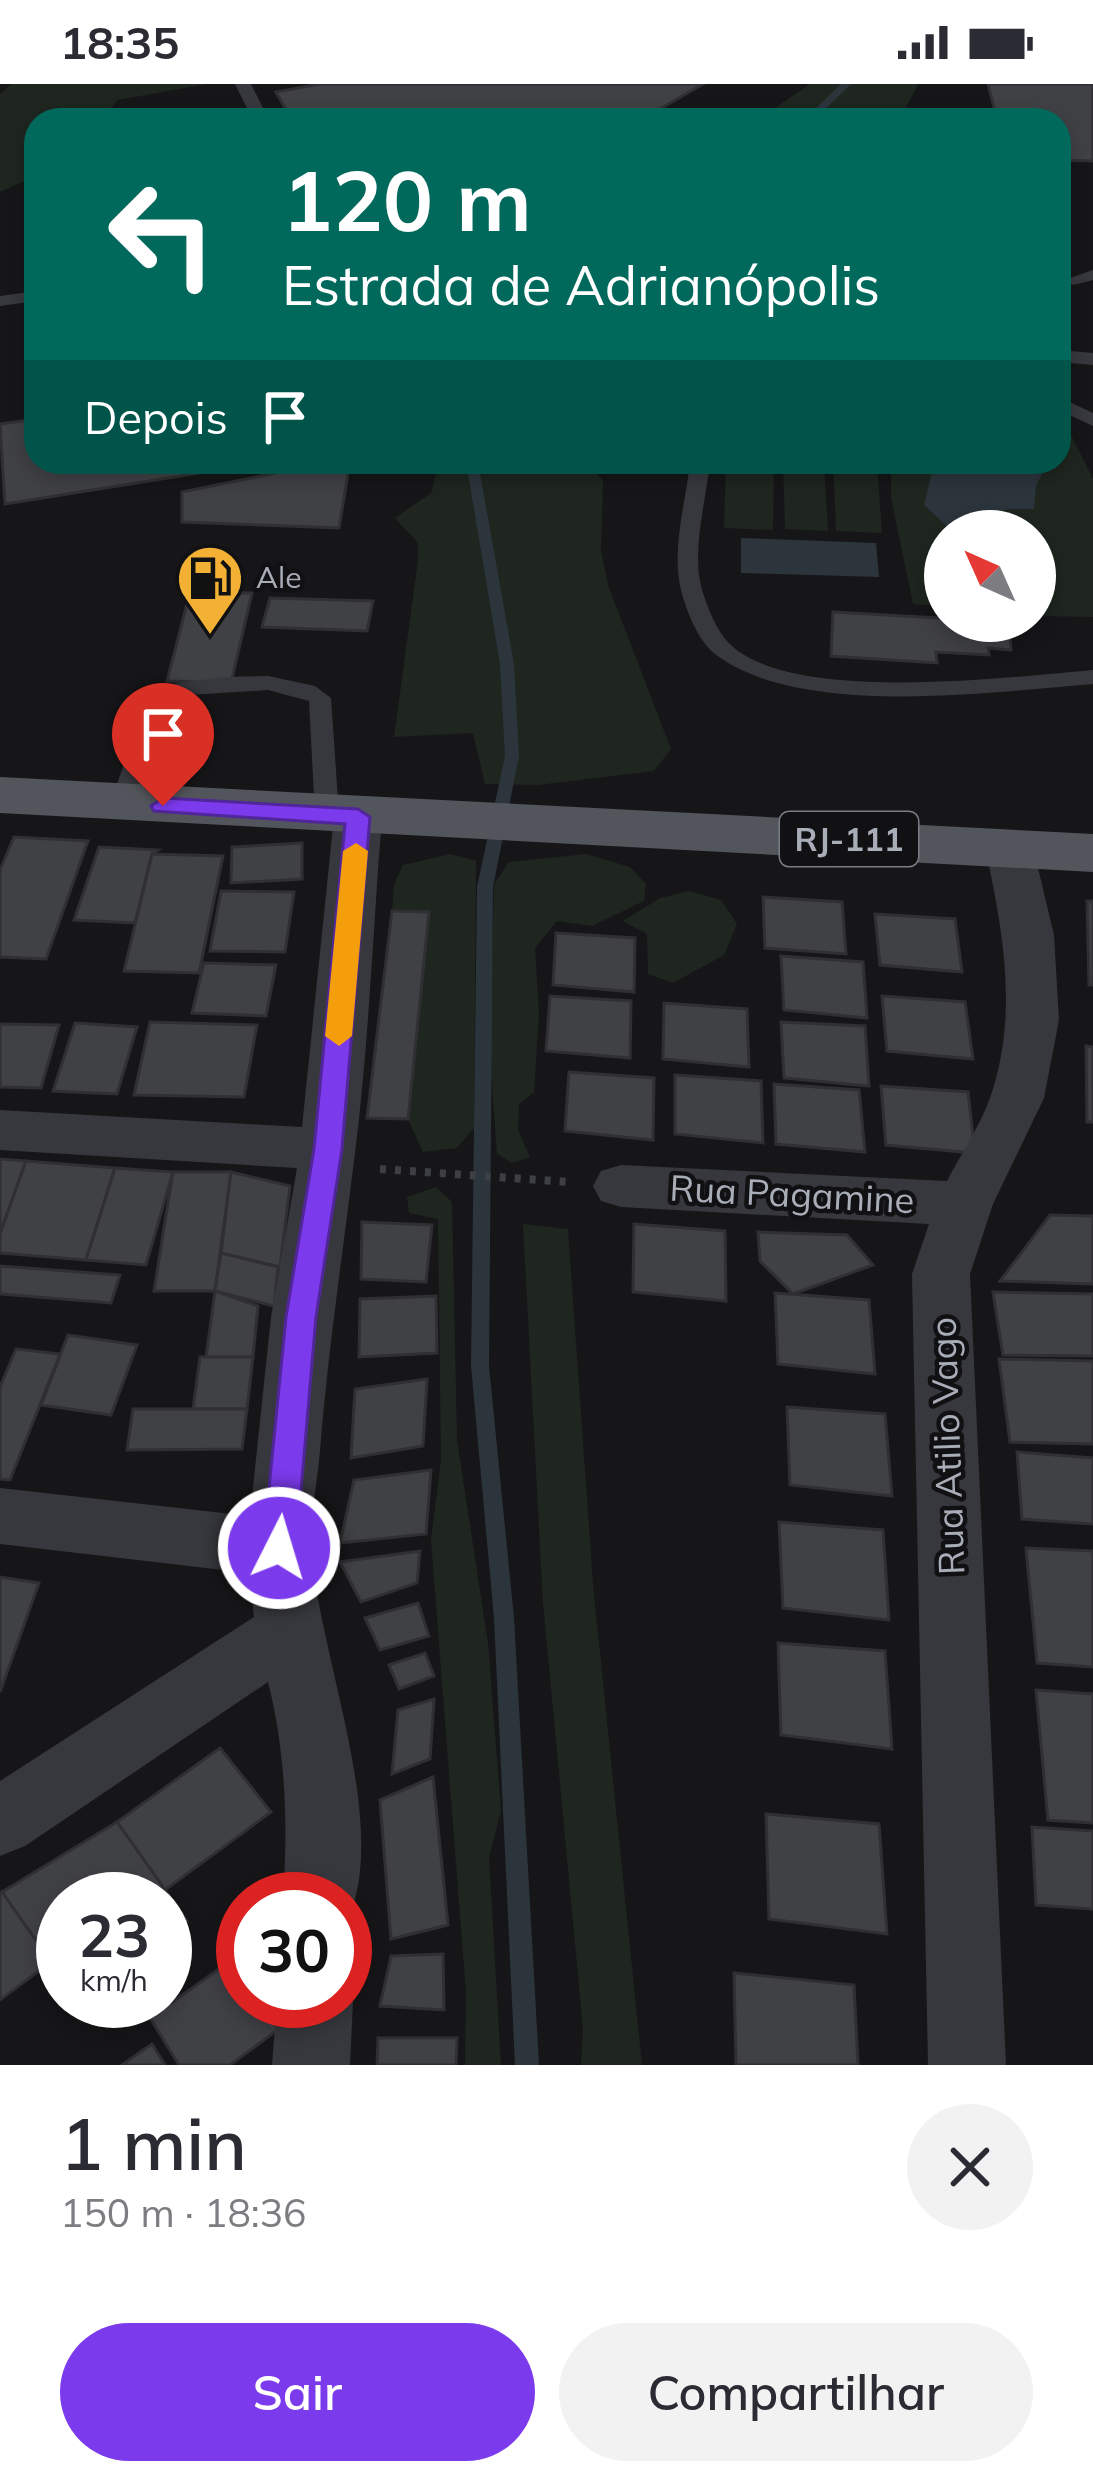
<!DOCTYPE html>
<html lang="pt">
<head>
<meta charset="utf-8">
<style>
	:root { --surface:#fff; --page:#f2f2f3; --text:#2b2b33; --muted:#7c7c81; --accent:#7c3aed }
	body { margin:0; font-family:Mulish,sans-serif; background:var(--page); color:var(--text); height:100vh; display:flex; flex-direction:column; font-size:45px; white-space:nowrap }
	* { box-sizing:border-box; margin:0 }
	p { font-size:39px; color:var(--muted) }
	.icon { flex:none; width:66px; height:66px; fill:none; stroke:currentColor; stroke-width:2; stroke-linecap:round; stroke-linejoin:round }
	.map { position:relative; height:1981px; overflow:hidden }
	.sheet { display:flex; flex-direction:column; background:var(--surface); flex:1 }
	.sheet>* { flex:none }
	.top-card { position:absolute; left:24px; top:24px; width:1047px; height:366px; border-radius:36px; box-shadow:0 6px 18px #0003; background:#00695c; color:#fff; overflow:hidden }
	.needle { width:78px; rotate:315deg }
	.tools { position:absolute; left:924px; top:426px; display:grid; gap:24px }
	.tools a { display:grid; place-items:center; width:132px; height:132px; border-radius:50%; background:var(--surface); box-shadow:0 6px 18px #0003; font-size:60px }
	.speed { position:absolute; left:36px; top:1788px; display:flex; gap:24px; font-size:60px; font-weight:700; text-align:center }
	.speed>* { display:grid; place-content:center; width:156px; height:156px; border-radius:50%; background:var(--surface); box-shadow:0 6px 18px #0003; line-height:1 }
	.speed small { font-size:30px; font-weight:400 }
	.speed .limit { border:18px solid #d22; background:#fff; color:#111 }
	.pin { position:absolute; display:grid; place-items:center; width:102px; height:102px; color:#fff; margin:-123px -51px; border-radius:50% 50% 50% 0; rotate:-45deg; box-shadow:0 0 12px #0007 }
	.pin .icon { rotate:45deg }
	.me { position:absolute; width:132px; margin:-66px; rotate:5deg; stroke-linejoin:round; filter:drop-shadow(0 0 9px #0008) }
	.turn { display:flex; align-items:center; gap:42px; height:252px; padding:0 60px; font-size:54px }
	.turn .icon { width:156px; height:156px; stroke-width:2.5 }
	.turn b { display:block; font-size:84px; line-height:102px }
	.then { display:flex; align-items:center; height:114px; padding:0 60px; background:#0003; gap:24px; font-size:45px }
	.round { display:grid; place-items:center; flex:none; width:126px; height:126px; border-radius:63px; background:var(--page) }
	.headline { display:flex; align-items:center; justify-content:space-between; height:204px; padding:0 60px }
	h1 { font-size:72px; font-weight:600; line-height:90px }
	.cta { display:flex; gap:24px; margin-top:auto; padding:24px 60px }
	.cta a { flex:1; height:138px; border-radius:72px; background:var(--accent); color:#fff; font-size:48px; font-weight:600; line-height:138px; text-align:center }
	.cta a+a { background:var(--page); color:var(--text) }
	.status { display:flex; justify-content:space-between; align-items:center; height:84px; padding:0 60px; background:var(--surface); direction:ltr }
	.status svg { height:33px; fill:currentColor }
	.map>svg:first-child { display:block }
	.green { fill:#1e261f }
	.water { fill:#2c353c }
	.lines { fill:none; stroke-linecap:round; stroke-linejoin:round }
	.stream { fill:#2c353c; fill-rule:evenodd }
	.building { fill:#404145; stroke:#303034; stroke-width:3 }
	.path { stroke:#3d3f44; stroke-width:8; stroke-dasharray:6 9; stroke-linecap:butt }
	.service { fill:#37383d; fill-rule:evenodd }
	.minor { fill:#37383d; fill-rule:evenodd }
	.primary { fill:#53555c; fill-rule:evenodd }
	.route { fill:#7c3aed; stroke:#51269a; stroke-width:3 }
	.slow { fill:#f59e0b }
	.labels { text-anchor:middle; stroke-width:9; stroke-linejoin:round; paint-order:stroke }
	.far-poi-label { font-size:30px; fill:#a8adb8; stroke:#111113; text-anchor:start }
	.shield { fill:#111113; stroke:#7b7e86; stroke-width:3 }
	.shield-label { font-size:33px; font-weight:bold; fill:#a8adb8 }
	.street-label { font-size:36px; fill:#a8adb8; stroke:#111113 }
</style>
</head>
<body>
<div class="status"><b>18:35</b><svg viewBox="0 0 49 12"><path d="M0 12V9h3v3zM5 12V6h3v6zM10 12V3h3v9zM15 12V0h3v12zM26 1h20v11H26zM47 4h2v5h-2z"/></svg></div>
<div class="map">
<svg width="1093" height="1981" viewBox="0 0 1093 1981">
	<rect width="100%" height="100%" fill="#161618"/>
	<g class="green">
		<path d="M11,0H206L118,16L100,36H36V92L0,108V10Z"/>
		<path d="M810,0H918L900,36H758Z"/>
		<path d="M1059,339L1066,341L1093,395V533L1035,532V447H945V523L913,520L891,414V378H1059Z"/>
		<path d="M439,378H587L603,397L601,466L608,501L671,665L654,687L538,701L485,700L473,649L394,653L418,476V459L395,434L431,409Z"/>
		<path d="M726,378H774L773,446L724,444Z"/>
		<path d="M783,378H824L828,447L785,445Z"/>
		<path d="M833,378H877L882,449L836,447Z"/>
		<path d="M450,770L476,777L474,1044L457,1064L423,1068L408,1035L429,829L392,827L394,801L403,781Z"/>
		<path d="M586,770L630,783L646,800L644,817L592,842L557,837L535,864L539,931L534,1008L519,1020L518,1046L530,1073L512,1079L497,1070L490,974L494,800L509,778Z"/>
		<path d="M689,807L721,816L737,840L724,871L673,899L648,890L647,850L623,837L660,814Z"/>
		<path d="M436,1103L452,1118L457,1356L488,1559L501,1727L489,1773L501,1981H465L466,1909L431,1456L441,1376L438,1135L409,1129L407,1113Z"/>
		<path d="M523,1140L568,1145L593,1500L642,1981H581L583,1945L543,1519Z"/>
	</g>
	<g class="water">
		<path d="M942,378H1040L1045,384L1036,402L1034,425H1008L950,445L924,421L932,388Z"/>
		<path d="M741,454L876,459L879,493L741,489Z"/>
	</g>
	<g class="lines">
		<g class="stream">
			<path d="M841,0H851L814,36H804Z"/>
			<path d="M466,378H478L514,580L519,672L493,803L489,1282L514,1534L539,1981H515L494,1534L471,1282L477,803L505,672L500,580Z"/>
		</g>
	</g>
	<g class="building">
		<path d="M320,0H703L641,36H292L276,8Z"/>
		<path d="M988,0H1093V77L1059,76V36H997Z"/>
		<path d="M36,335V378H227L230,384L5,420L0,340Z"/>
		<path d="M330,378H350L339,444L182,438V408Z"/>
		<path d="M190,508L252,509L231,599L167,597Z"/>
		<path d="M270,514L373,517L367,547L262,543Z"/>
		<path d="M833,528L1009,538L1011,566L988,564L989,571L936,568L937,579L831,572Z"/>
		<path d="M14,753L88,757L46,875L0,873V786Z"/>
		<path d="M302,759V795L231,799L232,763Z"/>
		<path d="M99,763L158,766L152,770L135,839L74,836Z"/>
		<path d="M152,770L223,772L199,889L124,887Z"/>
		<path d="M221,807L294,808L285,868L210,867Z"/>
		<path d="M763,813L842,818L846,870L765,864Z"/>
		<path d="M1087,817H1093V901H1089Z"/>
		<path d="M392,827L429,828L408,1035L367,1034Z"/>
		<path d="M875,830L955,835L962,888L880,881Z"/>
		<path d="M556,849L635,854L634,908L553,901Z"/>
		<path d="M781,872L863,878L867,934L784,926Z"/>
		<path d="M204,879L276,881L266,932L192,929Z"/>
		<path d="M550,912L631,917L630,974L546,967Z"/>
		<path d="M882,912L965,918L973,975L887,967Z"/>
		<path d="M664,919L747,925L749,983L663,975Z"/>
		<path d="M150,938L257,941L244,1013L134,1011Z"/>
		<path d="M781,938L865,942L869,1002L784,994Z"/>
		<path d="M75,939L137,943L117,1010L53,1007Z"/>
		<path d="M0,940L59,941L41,1004L0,1003Z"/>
		<path d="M1086,962L1093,963V1038H1087Z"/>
		<path d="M569,988L654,994L653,1056L565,1047Z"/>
		<path d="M675,991L761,997L763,1059L675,1050Z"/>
		<path d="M774,1000L859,1006L865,1068L776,1060Z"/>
		<path d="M881,1002L968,1008L975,1069L886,1061Z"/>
		<path d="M0,1075L26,1077L0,1150Z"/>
		<path d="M26,1077L115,1084L86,1176L0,1169V1150Z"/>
		<path d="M115,1084L173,1088L146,1181L86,1176Z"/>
		<path d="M173,1088H231L215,1207H154Z"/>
		<path d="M231,1088L290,1102L280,1183L221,1169Z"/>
		<path d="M1050,1131L1093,1132V1200L1000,1197Z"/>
		<path d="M362,1138L432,1141L426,1198L361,1195Z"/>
		<path d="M634,1140L725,1147L726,1217L633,1208Z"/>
		<path d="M758,1148L847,1151L873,1181L793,1210L760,1177Z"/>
		<path d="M221,1169L278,1183L274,1222L215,1207Z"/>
		<path d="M0,1182L120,1191L111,1219L0,1210Z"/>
		<path d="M215,1207L258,1222L253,1273L206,1274Z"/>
		<path d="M993,1208L1093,1210V1272L1003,1271Z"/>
		<path d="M775,1209L869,1216L875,1290L778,1280Z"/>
		<path d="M436,1212L437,1269L359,1273L360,1215Z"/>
		<path d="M68,1251L137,1261L111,1331L41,1321Z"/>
		<path d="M16,1265L60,1270L10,1396L0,1395V1303Z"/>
		<path d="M200,1273H253L247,1325H193Z"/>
		<path d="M999,1275L1093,1277V1360L1010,1358Z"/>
		<path d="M427,1295L423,1362L351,1374L355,1305Z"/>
		<path d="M787,1323L885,1330L892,1412L790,1401Z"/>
		<path d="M133,1325H247L242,1365L127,1366Z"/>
		<path d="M1017,1368L1093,1374V1440L1022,1435Z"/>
		<path d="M431,1386L426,1450L340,1459L354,1396Z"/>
		<path d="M779,1438L883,1446L889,1536L783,1524Z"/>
		<path d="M1026,1464L1093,1467V1583L1037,1579Z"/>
		<path d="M420,1467L417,1499L361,1518L340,1478Z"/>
		<path d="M0,1493L39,1499L0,1608Z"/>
		<path d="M418,1519L429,1552L380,1566L365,1534Z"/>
		<path d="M778,1559L885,1567L892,1665L781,1651Z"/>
		<path d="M425,1569L434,1592L399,1605L389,1581Z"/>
		<path d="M1036,1606L1093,1610V1739L1048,1736Z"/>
		<path d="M434,1615L430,1675L392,1690L398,1626Z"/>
		<path d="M220,1664L271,1728L165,1806L117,1738Z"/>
		<path d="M433,1693L448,1841L391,1855L380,1716Z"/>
		<path d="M766,1730L879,1740L887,1850L769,1835Z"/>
		<path d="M117,1738L187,1837L165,1852V1815H63V1897L2,1808Z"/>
		<path d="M1032,1743L1093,1747V1825L1036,1821Z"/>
		<path d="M2,1808L51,1878L0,1916V1810Z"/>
		<path d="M443,1870L444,1926L380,1922L391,1872Z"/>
		<path d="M236,1873L243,1884V1917H266L283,1942L230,1981H179L150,1934Z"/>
		<path d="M734,1889L854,1901L858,1981H736Z"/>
		<path d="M378,1954H457L456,1981H377Z"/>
		<path d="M152,1960L165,1981H122Z"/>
	</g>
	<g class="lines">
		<path class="path" d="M380,1085L569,1098"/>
		<g class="service">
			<path d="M235,0H251L269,36H253Z"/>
			<path d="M1093,186V196L1073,201L1064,196Z"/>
			<path d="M36,207V217L0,222V212Z"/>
			<path d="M1059,266L1093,269V281L1059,278Z"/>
			<path d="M1059,313L1093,329V342L1059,326Z"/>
			<path d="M690,378H710C706,418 691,466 702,506C707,522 715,543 726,556C783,622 1011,593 1093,586V600C991,608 800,635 715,570C698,557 686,526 681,506C671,465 686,418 690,378Z"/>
			<path d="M268,592L315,602L331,614L339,731L335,736H319L315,731L309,617L268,606L173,612L134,720L130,725H114L110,720L146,617L158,602L223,593Z"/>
		</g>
		<g class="minor">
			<path d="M358,718L375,722L382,733C373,844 369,958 355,1069C343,1168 328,1266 320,1367C317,1399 310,1434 312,1466C317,1569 394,1747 345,1841V1815H283C288,1743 286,1668 268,1598L25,1762L0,1772V1697L254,1533L249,1489L0,1460V1404L250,1432L271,1233L297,1084L0,1066V1026L302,1043L334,733L341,722Z"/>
			<path d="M1009,747L1026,752L1033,763L1054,851L1059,936L1044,1014L993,1120L970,1190L1006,1981H928L912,1190L929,1140L621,1123L601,1117L593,1102L601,1087L621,1081L947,1097C961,1070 980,1042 990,1014C1019,931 1003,846 985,763L992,752Z"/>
			<path d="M345,1898L353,1917L350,1981H272L277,1917H345Z"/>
		</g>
		<path class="primary" d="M0,693L1093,750V788L0,729Z"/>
	</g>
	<path class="route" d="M163,714L358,725L370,733L342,1065L316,1233L296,1464L291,1474H268L263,1464L286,1233L314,1065L345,740L154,727L151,722Z"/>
	<path class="slow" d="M356,759L368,767L352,952L339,962L325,952L343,767Z"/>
	<defs>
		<symbol id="fuel-pin" viewBox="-11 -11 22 30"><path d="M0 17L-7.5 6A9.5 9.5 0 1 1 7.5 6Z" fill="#f2b134" stroke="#111113"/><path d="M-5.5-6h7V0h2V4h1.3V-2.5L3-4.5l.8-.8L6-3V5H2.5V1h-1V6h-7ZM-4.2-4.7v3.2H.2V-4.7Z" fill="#111"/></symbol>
	</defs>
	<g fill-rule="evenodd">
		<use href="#fuel-pin" x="172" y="456" width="76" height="104"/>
	</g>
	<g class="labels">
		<g class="far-poi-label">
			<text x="256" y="504">Ale</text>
		</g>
		<rect class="shield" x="780" y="728" width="138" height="54" rx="9"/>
		<g class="shield-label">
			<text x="849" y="767">RJ-111</text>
		</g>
		<g class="street-label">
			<text transform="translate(792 1110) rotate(3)" y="13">Rua Pagamine</text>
			<text transform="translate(947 1362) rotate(-92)" y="13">Rua Atilio Vago</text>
		</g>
	</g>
</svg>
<div class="tools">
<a><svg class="needle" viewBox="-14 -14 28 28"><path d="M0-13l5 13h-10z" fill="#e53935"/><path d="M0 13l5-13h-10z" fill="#7c7c81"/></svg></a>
</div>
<div class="speed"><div>23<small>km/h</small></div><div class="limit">30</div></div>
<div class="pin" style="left:163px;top:722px;background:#d93025"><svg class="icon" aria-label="arrive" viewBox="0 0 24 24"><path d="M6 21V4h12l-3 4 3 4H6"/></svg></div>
<svg class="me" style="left:279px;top:1464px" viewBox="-20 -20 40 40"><circle r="17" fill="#7c3aed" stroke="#fff" stroke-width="3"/><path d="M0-11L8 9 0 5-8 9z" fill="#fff"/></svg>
<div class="top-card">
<div class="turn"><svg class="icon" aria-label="left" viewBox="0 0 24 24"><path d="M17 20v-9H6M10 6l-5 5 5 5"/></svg><div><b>120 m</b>Estrada de Adrianópolis</div></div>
<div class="then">Depois<svg class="icon" aria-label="arrive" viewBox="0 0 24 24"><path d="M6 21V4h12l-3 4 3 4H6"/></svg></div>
</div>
</div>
<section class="sheet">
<div class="headline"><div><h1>1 min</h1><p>150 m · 18:36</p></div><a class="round"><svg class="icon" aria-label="close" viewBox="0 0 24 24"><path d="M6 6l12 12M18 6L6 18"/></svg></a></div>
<div class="cta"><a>Sair</a><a>Compartilhar</a></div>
</section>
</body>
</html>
